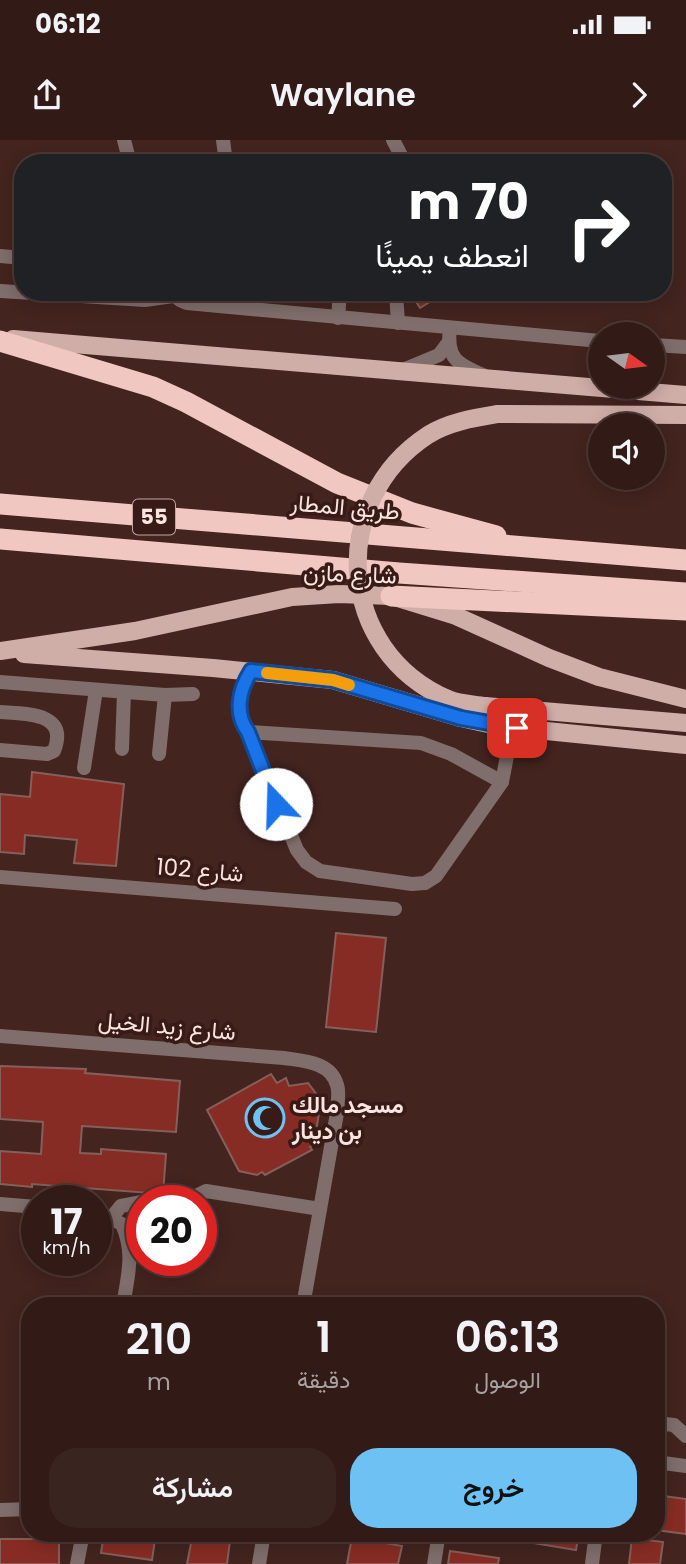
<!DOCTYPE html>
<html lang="ar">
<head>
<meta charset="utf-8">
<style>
	:root { --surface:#321b17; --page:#3a2420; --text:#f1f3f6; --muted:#a8a1a1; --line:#4d3936; --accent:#6dc2f3 }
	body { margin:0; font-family:Poppins,Vazirmatn,sans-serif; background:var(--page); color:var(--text); direction:rtl; height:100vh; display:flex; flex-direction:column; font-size:26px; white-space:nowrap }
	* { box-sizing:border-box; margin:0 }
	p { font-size:23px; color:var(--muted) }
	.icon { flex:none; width:38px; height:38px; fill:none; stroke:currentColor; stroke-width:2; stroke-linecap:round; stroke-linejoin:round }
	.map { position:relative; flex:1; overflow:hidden; direction:ltr }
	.details { position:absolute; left:21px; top:1157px; width:644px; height:245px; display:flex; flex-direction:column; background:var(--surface); border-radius:28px; box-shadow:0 4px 18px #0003,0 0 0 2px var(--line); direction:rtl }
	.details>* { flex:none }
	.hud { position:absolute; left:14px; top:14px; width:658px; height:147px; border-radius:28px; box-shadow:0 4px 18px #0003,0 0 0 2px var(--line); direction:rtl; background:#202124; color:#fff; overflow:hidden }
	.needle { width:46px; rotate:104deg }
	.fabs { position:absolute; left:588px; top:182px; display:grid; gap:14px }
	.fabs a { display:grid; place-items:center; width:77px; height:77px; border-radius:50%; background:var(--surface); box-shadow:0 4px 18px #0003,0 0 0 2px var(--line); font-size:35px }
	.speed { position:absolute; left:21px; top:1045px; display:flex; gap:14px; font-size:35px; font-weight:700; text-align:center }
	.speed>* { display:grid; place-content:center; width:91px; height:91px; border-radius:50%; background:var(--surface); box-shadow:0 4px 18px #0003,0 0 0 2px var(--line); line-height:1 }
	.speed small { font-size:18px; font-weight:400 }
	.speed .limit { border:10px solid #d22; background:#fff; color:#111 }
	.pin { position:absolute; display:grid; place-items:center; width:60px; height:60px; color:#fff; margin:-30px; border-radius:14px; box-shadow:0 4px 10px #0006 }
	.me { position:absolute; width:77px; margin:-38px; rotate:339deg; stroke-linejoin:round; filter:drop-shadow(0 0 5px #0008) }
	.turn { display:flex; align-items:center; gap:24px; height:147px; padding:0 28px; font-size:32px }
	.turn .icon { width:91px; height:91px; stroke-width:2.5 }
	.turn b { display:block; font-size:49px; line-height:60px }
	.eta { display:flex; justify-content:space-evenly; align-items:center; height:119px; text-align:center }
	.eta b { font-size:42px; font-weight:600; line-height:49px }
	.primary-button { display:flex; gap:14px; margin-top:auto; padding:14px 28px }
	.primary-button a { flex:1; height:80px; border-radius:28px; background:var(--accent); color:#111; font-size:28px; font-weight:600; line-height:80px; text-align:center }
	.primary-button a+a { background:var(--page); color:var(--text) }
	.status { display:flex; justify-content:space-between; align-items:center; height:49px; padding:0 35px; background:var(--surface); direction:ltr }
	.status svg { height:19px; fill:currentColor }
	header { display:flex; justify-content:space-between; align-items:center; height:91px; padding:0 28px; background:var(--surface); font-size:32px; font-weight:600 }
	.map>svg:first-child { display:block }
	.building { fill:#872c24; stroke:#84605a; stroke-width:2 }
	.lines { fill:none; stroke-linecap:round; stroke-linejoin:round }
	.minor { stroke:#7f6e6b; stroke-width:14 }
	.major { stroke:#d0aea8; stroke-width:18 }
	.highway { stroke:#f1c7c1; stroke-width:21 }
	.major-bridge { stroke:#d0aea8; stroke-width:18 }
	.route-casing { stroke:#114b97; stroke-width:18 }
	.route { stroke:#1a73e8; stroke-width:12 }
	.slow { stroke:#f59e0b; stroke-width:12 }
	.labels { text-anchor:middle; stroke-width:7; stroke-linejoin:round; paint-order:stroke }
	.shield { fill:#381a16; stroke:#c0a7a4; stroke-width:2 }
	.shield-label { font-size:21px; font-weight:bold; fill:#fae4e1 }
	.street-label { font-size:23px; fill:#fae4e1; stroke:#381a16 }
	.poi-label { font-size:23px; font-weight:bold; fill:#fae4e1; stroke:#381a16; text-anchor:start }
</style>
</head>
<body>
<div class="status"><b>06:12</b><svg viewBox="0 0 49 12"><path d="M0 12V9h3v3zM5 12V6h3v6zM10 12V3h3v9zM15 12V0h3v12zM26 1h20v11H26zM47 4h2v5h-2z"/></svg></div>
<header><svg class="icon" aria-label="forward" viewBox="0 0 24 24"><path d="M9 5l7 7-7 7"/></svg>Waylane<svg class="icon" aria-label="share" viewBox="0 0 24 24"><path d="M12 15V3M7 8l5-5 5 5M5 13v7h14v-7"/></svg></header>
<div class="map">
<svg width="686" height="1424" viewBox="0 0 686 1424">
	<rect width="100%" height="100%" fill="#43241f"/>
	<g class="building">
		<path d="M410,152H446L420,168Z"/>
		<path d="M32,632L124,644L116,726L74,723L77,700L25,695L24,714L0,712V654L30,657Z"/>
		<path d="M336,793L386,798L376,892L326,887Z"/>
		<path d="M0,926L86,929L85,933L180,941L176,992L82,986L80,1013L101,1014V1009L166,1014L163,1054L32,1044V1047L0,1044V1011L41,1014L43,982L0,979Z"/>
		<path d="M271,934L277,943L286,938L289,946L308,943L321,960L317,986L312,989L318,1002L310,1007L312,1010L265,1035L262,1032L257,1035L239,1031L207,970Z"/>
		<path d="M656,1332L666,1333L663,1356L686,1359V1394L656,1390Z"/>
		<path d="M104,1393H156L152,1420L101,1413Z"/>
		<path d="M193,1393H231L227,1424H187Z"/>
		<path d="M510,1393H579L576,1410L509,1399Z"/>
		<path d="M352,1397L402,1406L398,1424H347Z"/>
		<path d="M632,1398L663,1402L660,1424H629Z"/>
		<rect x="0" y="1399" width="59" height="25"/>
		<path d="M450,1411L499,1418L498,1424H448Z"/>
	</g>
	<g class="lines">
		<g class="minor">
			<path d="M124,0L130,23"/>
			<path d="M223,0L226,23"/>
			<path d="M393,0L405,23"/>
			<path d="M0,116L23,118"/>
			<path d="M0,151L145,160L173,156"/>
			<path d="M170,152L180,160L187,163L600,201"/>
			<path d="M396,152L398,183"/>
			<path d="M338,178L340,152"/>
			<path d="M450,188C446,218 457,224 483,235"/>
			<path d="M653,205L686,207"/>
			<path d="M403,230L439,215L448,203"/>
			<path d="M251,531C239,550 234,573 248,592L297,710L306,722L320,731L412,744L425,743L436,736L502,642L507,616L506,605L497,586"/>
			<path d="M0,542L165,555L193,554"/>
			<path d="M0,572C26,574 69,572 54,611L47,614L0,610"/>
			<path d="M248,592L421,603L451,614L502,642"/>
			<path d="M122,609L124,552"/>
			<path d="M159,614L165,555"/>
			<path d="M84,628L96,550"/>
			<path d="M0,737L395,769"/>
			<path d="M0,896L284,918C304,921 331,922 337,945C340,953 337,965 337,973L303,1166"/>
			<path d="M188,1060L206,1051L320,1069"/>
			<path d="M0,1064L37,1067"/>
			<path d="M96,1072L122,1084C135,1114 128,1134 123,1166"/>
			<path d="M112,1077L121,1066L142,1062"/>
			<path d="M656,1283L674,1285L686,1296"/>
			<path d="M656,1322L686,1326"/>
			<path d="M0,1370L30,1369"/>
			<path d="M77,1424L83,1393"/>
			<path d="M259,1424L264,1393"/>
			<path d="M434,1424L439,1393"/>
			<path d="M592,1424L596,1393"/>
		</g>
		<g class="major">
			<path d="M13,199L686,255"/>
			<path d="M498,274L686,275"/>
			<path d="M0,511L135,491L292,457L339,454L391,456L456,476L549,518L599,537L686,559"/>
			<path d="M24,514L213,528L333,540L461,578L497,586L686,605"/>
			<path d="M485,566L686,583"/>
		</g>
		<g class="highway">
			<path d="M0,201L153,247L186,262L337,343L412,373L496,396"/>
			<path d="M0,364L686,420"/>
			<path d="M0,399L399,433L686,453"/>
			<path d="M391,456L686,470"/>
		</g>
		<path class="major-bridge" d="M485,566C473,564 459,564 448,559C336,511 327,361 428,295C449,282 474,278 498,274"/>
	</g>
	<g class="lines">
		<defs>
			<path id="route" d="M276,664L248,592C234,573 239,550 251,531L333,540L461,578L517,588"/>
		</defs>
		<use href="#route" class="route-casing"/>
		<use href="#route" class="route"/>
		<path class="slow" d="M267,533L333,540L349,545"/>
	</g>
	<defs>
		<symbol id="mosque-ring" viewBox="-11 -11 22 22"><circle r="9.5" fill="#381a16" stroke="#6dc2f3" stroke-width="1.5"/><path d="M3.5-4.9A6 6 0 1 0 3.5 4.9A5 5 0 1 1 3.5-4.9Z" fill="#6dc2f3"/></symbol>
	</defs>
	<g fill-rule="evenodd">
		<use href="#mosque-ring" x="243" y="956" width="44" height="44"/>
	</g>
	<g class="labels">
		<rect class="shield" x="133" y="359.5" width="42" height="35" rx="5"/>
		<g class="shield-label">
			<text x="154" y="384">55</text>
		</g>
		<g class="street-label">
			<text transform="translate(345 367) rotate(5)" y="8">طريق المطار</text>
			<text transform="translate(350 434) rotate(2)" y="8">شارع مازن</text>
			<text transform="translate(200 730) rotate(5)" y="8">شارع 102</text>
			<text transform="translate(167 886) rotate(5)" y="8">شارع زيد الخيل</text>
		</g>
		<g class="poi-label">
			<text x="292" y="973">مسجد مالك<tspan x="292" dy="26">بن دينار</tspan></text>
		</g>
	</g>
</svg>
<div class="fabs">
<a><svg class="needle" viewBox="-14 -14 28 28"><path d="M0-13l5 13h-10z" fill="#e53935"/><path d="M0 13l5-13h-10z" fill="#a8a1a1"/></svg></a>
<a><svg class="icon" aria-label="sound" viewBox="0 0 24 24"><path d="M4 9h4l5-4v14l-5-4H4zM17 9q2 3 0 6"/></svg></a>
</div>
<div class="speed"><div>17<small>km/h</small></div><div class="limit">20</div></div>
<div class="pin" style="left:517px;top:588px;background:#d93025"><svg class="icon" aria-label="arrive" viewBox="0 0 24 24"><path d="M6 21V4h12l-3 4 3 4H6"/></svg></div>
<svg class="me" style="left:276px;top:664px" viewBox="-20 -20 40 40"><circle r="19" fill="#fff"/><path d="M0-13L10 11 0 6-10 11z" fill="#1a73e8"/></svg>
<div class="hud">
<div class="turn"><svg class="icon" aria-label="right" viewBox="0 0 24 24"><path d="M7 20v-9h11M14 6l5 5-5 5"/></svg><div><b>70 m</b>انعطف يمينًا</div></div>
</div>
<section class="details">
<div class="eta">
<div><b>06:13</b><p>الوصول</p></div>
<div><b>1</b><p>دقيقة</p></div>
<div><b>210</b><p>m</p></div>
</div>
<div class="primary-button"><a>خروج</a><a>مشاركة</a></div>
</section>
</div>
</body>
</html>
